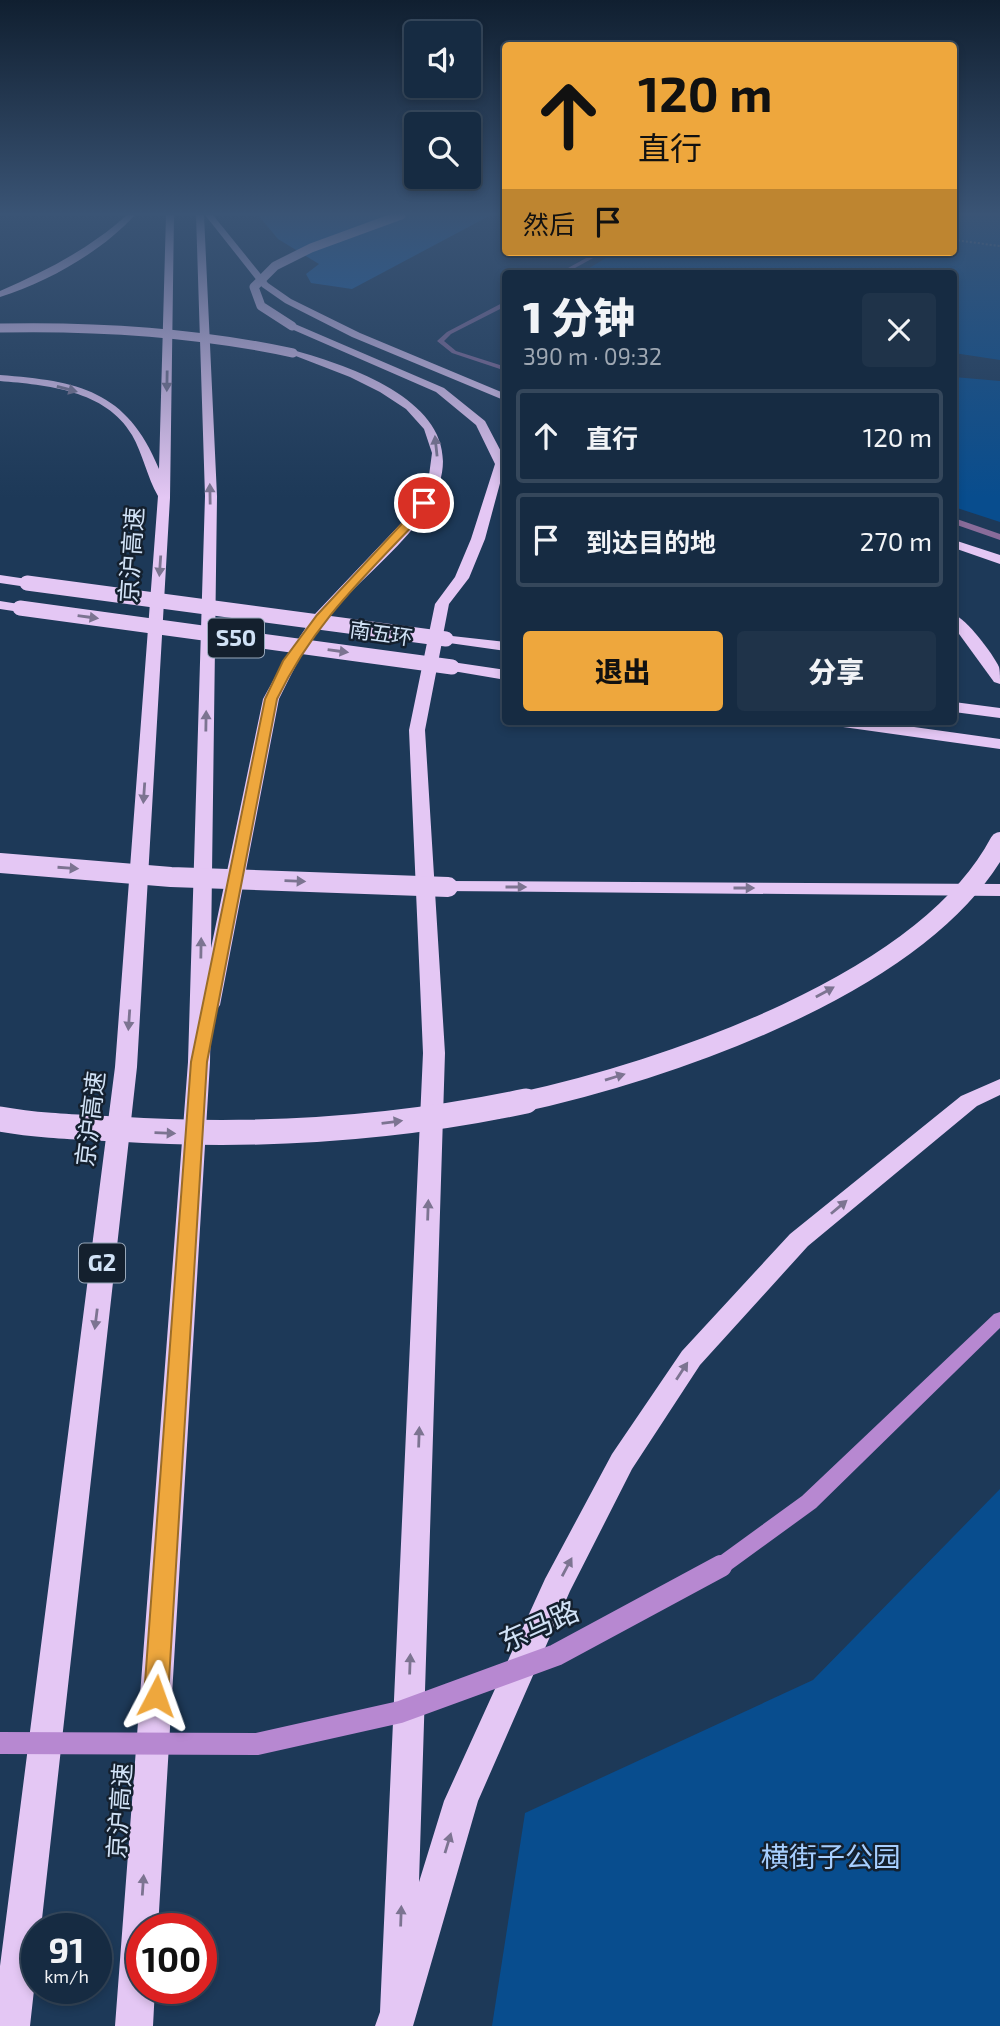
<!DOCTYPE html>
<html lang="zh">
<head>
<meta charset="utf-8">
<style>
	:root { --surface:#162b42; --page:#1f3349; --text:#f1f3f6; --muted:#9ea7b2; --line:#35475b; --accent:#eea73d }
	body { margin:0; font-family:"Exo 2","Noto Sans SC",sans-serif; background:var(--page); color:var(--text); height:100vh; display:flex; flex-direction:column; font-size:26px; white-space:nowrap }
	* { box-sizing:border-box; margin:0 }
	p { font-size:23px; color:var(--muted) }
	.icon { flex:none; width:38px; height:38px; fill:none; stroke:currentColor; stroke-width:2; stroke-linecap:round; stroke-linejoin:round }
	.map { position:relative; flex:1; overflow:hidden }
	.side { position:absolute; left:502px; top:270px; width:455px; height:455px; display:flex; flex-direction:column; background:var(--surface); border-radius:7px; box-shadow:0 4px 10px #0003,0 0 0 2px var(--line) }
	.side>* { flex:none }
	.hud { position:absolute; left:502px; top:42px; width:455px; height:214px; border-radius:7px; box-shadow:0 4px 10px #0003,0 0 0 2px var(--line); background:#eea73d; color:#111; overflow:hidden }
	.controls { position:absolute; left:404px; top:21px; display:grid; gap:14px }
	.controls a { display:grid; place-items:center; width:77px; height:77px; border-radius:7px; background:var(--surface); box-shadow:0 4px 10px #0003,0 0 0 2px var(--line); font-size:35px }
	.speed { position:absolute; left:21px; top:1913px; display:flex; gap:14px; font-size:35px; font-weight:700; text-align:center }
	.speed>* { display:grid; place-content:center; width:91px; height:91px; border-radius:50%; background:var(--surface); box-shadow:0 4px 10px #0003,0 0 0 2px var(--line); line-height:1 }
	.speed small { font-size:18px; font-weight:400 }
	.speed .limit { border:10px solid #d22; background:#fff; color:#111 }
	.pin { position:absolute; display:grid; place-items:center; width:60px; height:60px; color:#fff; margin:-30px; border:4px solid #fff; border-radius:50%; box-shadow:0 2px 7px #0007 }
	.me { position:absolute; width:77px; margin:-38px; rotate:4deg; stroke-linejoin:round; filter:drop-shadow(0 0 5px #0008) }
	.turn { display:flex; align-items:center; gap:24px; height:147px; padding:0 21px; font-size:32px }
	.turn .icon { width:91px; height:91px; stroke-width:2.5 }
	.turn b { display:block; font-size:49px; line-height:60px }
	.then { display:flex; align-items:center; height:66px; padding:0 21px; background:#0003; gap:14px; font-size:26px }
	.round { display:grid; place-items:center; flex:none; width:74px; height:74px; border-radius:7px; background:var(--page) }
	.head { display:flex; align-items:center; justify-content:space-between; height:119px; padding:0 21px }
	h1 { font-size:42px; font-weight:800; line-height:52px }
	.cta { display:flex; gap:14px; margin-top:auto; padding:14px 21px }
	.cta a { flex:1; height:80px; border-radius:7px; background:var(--accent); color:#111; font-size:28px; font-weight:800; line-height:80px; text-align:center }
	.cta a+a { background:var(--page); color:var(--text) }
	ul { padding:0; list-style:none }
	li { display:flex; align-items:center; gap:21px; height:94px; margin:0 14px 10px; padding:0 7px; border:4px solid var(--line); border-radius:7px }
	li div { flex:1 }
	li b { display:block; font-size:26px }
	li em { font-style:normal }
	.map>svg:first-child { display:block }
	.green { fill:#084d8e }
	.forest { fill:#1c63ac }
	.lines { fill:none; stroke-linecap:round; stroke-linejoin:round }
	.path { stroke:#627994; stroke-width:2; stroke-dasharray:2 2; stroke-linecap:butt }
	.tertiary { fill:#896c9a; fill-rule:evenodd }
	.secondary { fill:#b788d1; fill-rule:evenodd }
	.motorway { fill:#e4c7f4; fill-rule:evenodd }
	.secondary-bridge { stroke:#b788d1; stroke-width:22 }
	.motorway-bridge-far3 { stroke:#e4c7f4; stroke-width:9 }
	.motorway-bridge-far2 { stroke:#e4c7f4; stroke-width:15 }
	.motorway-bridge-far1 { stroke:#e4c7f4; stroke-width:20 }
	.motorway-bridge { stroke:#e4c7f4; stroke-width:25 }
	.oneway { fill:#7c7491 }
	.route { fill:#eea73d; stroke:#9b6d28; stroke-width:2 }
	.labels { text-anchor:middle; stroke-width:5; stroke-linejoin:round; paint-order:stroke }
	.far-street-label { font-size:21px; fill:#d1e2f6; stroke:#14202e }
	.shield { fill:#14202e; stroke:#98a8ba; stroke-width:2 }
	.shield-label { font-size:23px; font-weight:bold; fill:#d1e2f6 }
	.street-label { font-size:24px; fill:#d1e2f6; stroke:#14202e }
	.near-street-label { font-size:28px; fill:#d1e2f6; stroke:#14202e }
	.near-park-label { font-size:28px; fill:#a7cfff; stroke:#14202e }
</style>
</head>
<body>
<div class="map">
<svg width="1000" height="2026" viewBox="0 0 1000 2026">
	<rect width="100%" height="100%" fill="#1d3958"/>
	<g class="green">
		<path d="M954,215H1000V360L954,353V273H581L616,252H954Z"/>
		<path d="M954,377L1000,381V522L954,507Z"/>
		<path d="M1000,1489V2026H492L525,1813L813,1680Z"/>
	</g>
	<path class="forest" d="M258,215H491L352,289L311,283L306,274L319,264L278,239Z"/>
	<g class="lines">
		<path class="path" d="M954,240L1000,246"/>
		<g class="tertiary">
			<path d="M597,252H604L566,273H559Z"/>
			<path d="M506,301V306L451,334L444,341L456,351L506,367V371L452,353L437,341L447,332Z"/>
			<path d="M954,518L1000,534V540L954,524Z"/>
		</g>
		<path class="secondary" d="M1000,1312V1328L816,1508L728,1572L721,1574L714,1572L711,1566L714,1560L802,1496L994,1314Z"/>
		<g class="motorway">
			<path d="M127,215H135C101,252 48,282 0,297V291C46,271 89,249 127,215Z"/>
			<path d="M166,215H174L170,498L137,1067L41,1928H37V1963L30,2026H0V1966L115,1067L158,496C147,477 143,454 132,435C106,390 46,385 0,381V375C78,381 127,390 159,469Z"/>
			<path d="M196,215H204L217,496L211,948L263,699L286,657L315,614L409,515L428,483L432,453L424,429L406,409L380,392L350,377L288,353L293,350C373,372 495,420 419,521C392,556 356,583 328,617C307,641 293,671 279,699L220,1005L217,1009L211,1011L210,1062L158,1928H142V1988H155L153,2026H115L188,1062L205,496Z"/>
			<path d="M205,215H213L268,283L291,299L360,333L506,394V401L352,337L285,303L262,287Z"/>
			<path d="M289,324H295L444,388L485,421L506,461L485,539L469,578L449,604L443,635L506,642V651L442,642L425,730L445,1053L419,1882L444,1801L545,1579L612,1454L682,1351L790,1234L961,1096L1000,1079V1095L977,1106L808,1246L700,1365L632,1469L570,1591L478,1801L413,2026H375L380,2012L423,1053L409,730L435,604L455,577L471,539L495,464L476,425L436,392L289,328Z"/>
			<path d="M954,540L1000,555V564L954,548Z"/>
			<path d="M0,575L27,579L34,583L27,587L0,583Z"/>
			<path d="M0,601L25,605L27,608L20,612L0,609Z"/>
			<path d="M954,615C966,618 993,654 999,667C1000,671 1000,678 1000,684L994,682L954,627Z"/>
			<path d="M452,662L506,670V680L447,670L444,667Z"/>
			<path d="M954,702L1000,708V718L954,712Z"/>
			<path d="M828,721H871L1000,739V749L836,726Z"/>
			<path d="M448,881L1000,884V896L441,891L439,887L441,883Z"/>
		</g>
		<path class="secondary-bridge" d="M0,1743L257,1744L400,1712L556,1655L721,1566"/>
		<g class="motorway-bridge-far3">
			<path d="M292,326L261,306L254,287L275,266L311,248L401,215"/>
			<path d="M0,328C99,326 196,332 293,353"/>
		</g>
		<g class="motorway-bridge-far2">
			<path d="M27,583L446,639"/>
			<path d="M20,608L452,667"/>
		</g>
		<g class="motorway-bridge-far1">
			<path d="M0,863L171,877L448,887"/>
			<path d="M517,1103C666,1071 925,984 1000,842"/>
		</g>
		<path class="motorway-bridge" d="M0,1119C39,1126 78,1127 117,1129C255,1138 390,1130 526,1101"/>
	</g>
	<defs><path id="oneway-solid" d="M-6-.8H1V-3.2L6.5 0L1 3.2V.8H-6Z" transform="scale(1.75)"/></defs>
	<g class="oneway">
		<use href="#oneway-solid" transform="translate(167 381) rotate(91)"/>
		<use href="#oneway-solid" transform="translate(67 389) rotate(15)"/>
		<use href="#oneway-solid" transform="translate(436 446) rotate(-96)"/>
		<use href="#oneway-solid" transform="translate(210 494) rotate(-91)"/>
		<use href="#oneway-solid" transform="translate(160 566) rotate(94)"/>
		<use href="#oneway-solid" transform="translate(88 617) rotate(8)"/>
		<use href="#oneway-solid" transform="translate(338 651) rotate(8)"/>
		<use href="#oneway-solid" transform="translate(206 721) rotate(-89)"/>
		<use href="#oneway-solid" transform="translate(144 793) rotate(94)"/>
		<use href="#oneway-solid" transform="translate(68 868) rotate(4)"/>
		<use href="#oneway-solid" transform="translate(295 881) rotate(2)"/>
		<use href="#oneway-solid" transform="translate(516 887)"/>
		<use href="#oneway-solid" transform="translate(744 888)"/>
		<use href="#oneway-solid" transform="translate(201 948) rotate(-89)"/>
		<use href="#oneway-solid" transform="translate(825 992) rotate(-29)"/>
		<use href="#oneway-solid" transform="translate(129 1020) rotate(94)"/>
		<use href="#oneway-solid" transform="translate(615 1077) rotate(-17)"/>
		<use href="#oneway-solid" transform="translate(392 1122) rotate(-7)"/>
		<use href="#oneway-solid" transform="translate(165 1133) rotate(2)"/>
		<use href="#oneway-solid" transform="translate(839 1207) rotate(-40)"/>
		<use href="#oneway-solid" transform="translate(428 1210) rotate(-88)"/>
		<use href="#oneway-solid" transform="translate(96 1319) rotate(97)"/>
		<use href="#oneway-solid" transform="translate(682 1371) rotate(-57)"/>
		<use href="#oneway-solid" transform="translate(419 1437) rotate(-88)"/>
		<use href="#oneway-solid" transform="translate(567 1567) rotate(-62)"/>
		<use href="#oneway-solid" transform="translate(410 1664) rotate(-88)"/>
		<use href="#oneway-solid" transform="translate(448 1843) rotate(-73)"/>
		<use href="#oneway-solid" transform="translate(143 1885) rotate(-86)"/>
		<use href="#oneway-solid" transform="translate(401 1916) rotate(-88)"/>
	</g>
	<linearGradient id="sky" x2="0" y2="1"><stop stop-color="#101f30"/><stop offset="0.43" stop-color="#3a5475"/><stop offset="1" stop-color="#3a5475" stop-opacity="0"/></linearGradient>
	<rect width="1000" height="498" fill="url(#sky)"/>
	<path class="route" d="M424,500L429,503L419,519C363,578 313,624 277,699L207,1062L168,1696L165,1703L156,1706L147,1703L144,1696L191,1062L265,699L283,661L317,615Z"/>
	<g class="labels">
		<g class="far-street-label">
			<text transform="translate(381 634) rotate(8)" y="7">南五环</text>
		</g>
		<g class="shield">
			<rect x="208" y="618.5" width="56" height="39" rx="5"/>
			<rect x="79" y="1243.5" width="46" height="39" rx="5"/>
		</g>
		<g class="shield-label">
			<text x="236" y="646">S50</text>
			<text x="102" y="1271">G2</text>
		</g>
		<g class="street-label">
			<text transform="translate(132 555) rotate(-86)" y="8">京沪高速</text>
			<text transform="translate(91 1119) rotate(-83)" y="8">京沪高速</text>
			<text transform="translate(120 1811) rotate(-86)" y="8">京沪高速</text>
		</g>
		<g class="near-street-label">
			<text transform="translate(539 1626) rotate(-24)" y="10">东马路</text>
		</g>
		<g class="near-park-label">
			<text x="831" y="1867">横街子公园</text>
		</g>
	</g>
</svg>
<div class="controls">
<a><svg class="icon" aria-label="sound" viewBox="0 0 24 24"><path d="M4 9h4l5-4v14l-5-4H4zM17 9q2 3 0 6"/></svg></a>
<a><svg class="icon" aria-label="search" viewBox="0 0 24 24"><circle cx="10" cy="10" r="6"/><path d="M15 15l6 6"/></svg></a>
</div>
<div class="speed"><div>91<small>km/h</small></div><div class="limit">100</div></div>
<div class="pin" style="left:424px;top:503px;background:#d93025"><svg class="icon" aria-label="arrive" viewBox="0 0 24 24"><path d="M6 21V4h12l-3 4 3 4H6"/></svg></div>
<svg class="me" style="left:156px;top:1696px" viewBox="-20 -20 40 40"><path d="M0-17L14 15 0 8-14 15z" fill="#eea73d" stroke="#fff" stroke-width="4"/></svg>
<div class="hud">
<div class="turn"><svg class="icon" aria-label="ahead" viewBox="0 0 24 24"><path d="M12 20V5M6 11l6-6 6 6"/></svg><div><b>120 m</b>直行</div></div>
<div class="then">然后<svg class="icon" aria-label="arrive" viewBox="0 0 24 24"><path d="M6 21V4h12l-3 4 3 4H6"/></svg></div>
</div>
<section class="side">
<div class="head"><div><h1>1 分钟</h1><p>390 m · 09:32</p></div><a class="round"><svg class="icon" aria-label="close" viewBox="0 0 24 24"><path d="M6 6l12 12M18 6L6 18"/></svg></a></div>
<ul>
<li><svg class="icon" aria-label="ahead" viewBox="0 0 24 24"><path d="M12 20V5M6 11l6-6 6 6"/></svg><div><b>直行</b></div><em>120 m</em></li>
<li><svg class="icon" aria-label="arrive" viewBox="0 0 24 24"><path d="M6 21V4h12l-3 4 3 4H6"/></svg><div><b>到达目的地</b></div><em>270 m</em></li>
</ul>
<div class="cta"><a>退出</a><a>分享</a></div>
</section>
</div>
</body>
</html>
